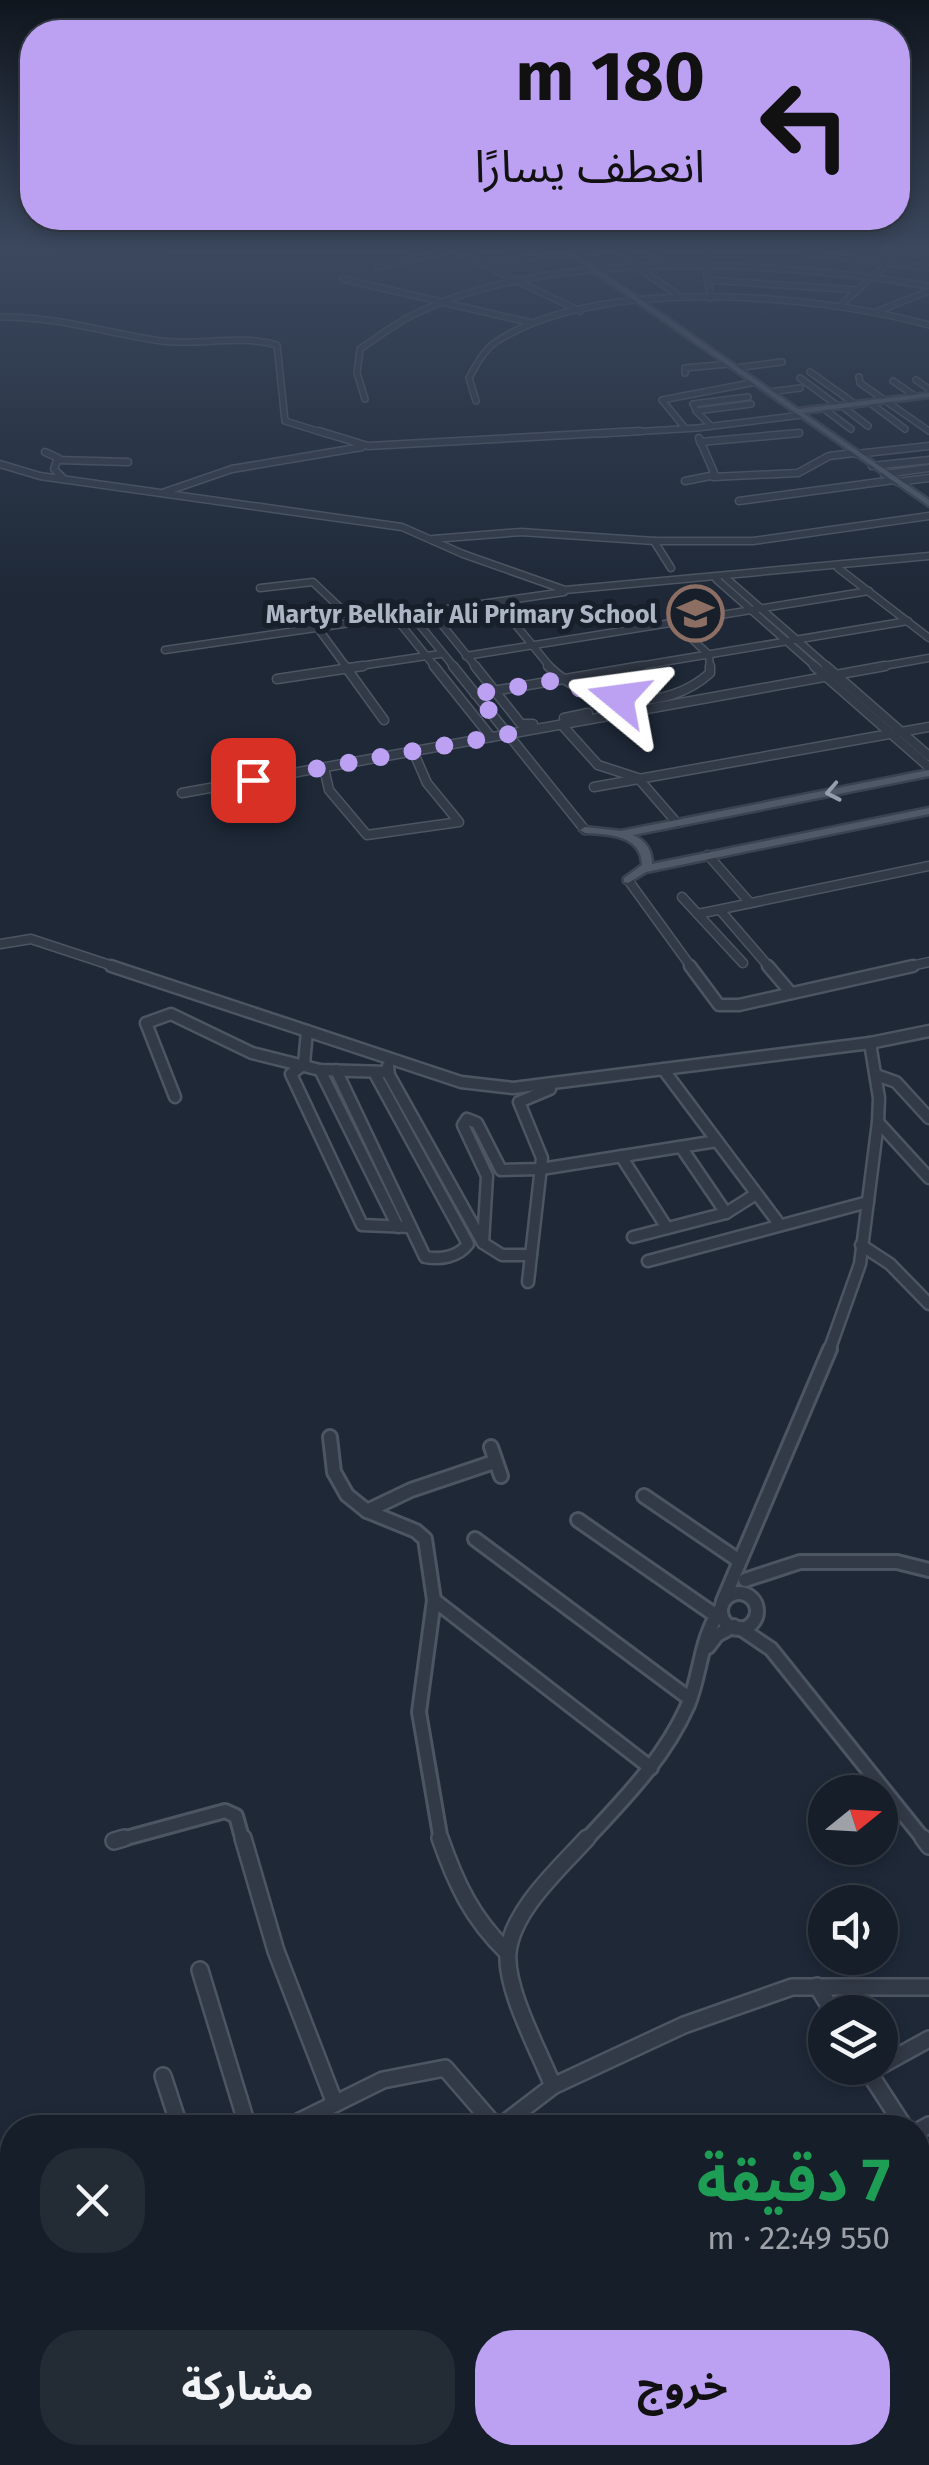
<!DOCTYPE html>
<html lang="ar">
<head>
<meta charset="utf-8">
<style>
	:root { --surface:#161e29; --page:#232b35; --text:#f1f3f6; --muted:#9ea2a8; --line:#353c46; --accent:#bca0f2 }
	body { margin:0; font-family:"Fira Sans","Noto Sans Arabic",sans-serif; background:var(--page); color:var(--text); direction:rtl; height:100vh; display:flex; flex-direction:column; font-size:38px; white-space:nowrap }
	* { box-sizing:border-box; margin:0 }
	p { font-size:32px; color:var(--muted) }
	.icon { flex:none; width:55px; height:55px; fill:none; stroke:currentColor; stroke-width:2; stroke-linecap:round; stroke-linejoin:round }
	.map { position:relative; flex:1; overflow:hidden; direction:ltr }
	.drawer { position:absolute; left:0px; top:2115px; width:930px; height:350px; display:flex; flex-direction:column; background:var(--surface); border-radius:40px 40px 0 0; box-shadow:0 5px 15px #0003,0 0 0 2px var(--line); direction:rtl }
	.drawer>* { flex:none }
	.hud { position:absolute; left:20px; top:20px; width:890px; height:210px; border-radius:40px; box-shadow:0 5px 15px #0003,0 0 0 2px var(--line); direction:rtl; background:#bca0f2; color:#111; overflow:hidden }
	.needle { width:65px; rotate:72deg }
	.fabs { position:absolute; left:808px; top:1775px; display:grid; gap:20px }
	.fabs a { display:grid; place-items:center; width:90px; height:90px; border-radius:50%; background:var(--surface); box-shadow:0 5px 15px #0003,0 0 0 2px var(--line); font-size:50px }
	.pin { position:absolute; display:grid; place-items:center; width:85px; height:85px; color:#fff; margin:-42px; border-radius:20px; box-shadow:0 5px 15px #0006 }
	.me { position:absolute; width:110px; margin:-55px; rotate:286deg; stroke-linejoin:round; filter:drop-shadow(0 0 8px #0008) }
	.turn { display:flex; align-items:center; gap:35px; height:210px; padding:0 40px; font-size:45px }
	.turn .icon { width:130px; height:130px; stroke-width:2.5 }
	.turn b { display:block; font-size:70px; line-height:85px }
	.round { display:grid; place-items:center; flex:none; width:105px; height:105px; border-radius:40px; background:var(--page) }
	.summary { display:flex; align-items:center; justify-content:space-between; height:170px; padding:0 40px }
	h1 { font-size:60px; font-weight:700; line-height:75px; color:#1e9e55 }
	.action { display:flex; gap:20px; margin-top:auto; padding:20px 40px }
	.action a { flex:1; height:115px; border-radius:40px; background:var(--accent); color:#111; font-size:40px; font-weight:700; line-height:115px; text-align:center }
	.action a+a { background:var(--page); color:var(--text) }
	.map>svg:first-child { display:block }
	.green { fill:#203538 }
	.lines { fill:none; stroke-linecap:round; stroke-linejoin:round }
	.minor-far5-casing { stroke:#4c5562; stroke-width:8 }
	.minor-far4-casing { stroke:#4c5562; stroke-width:9 }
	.minor-far3-casing { stroke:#4c5562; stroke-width:11 }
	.minor-far2-casing { stroke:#4c5562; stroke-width:15 }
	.minor-far1-casing { stroke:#4c5562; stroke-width:18 }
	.minor-casing { stroke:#4c5562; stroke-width:20 }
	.major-casing { stroke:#3b4350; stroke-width:5 }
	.minor-far5 { stroke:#323a47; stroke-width:5 }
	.minor-far4 { stroke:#323a47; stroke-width:6 }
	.minor-far3 { stroke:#323a47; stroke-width:8 }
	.minor-far2 { stroke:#323a47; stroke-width:10 }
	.minor-far1 { stroke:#323a47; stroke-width:12 }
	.minor { stroke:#323a47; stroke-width:15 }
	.major { fill:#4f5968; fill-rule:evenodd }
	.oneway { stroke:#949ead }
	.route { stroke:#bca0f2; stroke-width:18; stroke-dasharray:0 32.4 }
	.labels { text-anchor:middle; stroke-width:10; stroke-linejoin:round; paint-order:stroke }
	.far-poi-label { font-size:25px; font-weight:bold; fill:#abb5c4; stroke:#171f2b; text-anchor:end }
</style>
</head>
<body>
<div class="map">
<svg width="929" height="2465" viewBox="0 0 929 2465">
	<rect width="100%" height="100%" fill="#1e2837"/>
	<path class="green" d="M0,249H182L163,259L164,262L173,263L171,270H156L147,259L87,261L52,269L50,262L39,258L8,265L13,261L0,259Z"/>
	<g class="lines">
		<defs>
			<g id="minor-far5">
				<path d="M451,249L580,311"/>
				<path d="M645,249L670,266"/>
				<path d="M702,249L711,298"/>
				<path d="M918,249L929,251"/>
				<path d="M612,250L678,295"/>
				<path d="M576,253L615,250"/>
				<path d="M808,253L929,268"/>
				<path d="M483,262L571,254"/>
				<path d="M377,267L454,249"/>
				<path d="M343,279L532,323"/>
				<path d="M707,280L858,290"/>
				<path d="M841,305L903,249"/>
				<path d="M878,311L929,291"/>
				<path d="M0,317C56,316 106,333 161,341C200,346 238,334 277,345L285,421L327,434"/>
				<path d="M735,368L782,362"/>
				<path d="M810,372L855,404"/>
				<path d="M685,373V368L728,364"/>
				<path d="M859,377L860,383L929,431"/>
				<path d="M800,378L838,406"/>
				<path d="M916,380L929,389"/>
				<path d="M893,381L915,396"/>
				<path d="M769,392L800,388"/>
				<path d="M365,399L357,373L360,349C377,338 393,325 411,316C547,246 782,262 929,286"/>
				<path d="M476,401L469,378C476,365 484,350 496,342C595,275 819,294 929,325"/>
				<path d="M869,402L905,429"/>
				<path d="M842,406L868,426"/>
				<path d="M823,408L851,429"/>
				<path d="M697,411L693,404L748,397"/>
				<path d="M711,426L696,411L751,404"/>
				<path d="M685,428L662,400L756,382"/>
				<path d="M597,434L697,428L802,415"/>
				<path d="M790,434L799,433"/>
			</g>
			<g id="minor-far4">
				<path d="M319,431L368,446L640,431"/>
				<path d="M700,442L799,433"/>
				<path d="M45,452L58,458L54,469L64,479"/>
				<path d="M856,454L929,446"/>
				<path d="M58,460L128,462"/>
				<path d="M0,464L40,476L402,527L463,554L565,590L929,556"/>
				<path d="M872,466L929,460"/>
				<path d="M884,474L929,468"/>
				<path d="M713,477L798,473L829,456L854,453"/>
				<path d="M685,481L715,475L699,438"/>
				<path d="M897,482L929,478"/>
				<path d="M165,492L232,469L362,447"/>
				<path d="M739,501L894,480"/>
				<path d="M433,539L521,532L654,541H753L929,516"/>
				<path d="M654,541L671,568"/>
				<path d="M838,568L929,638"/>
				<path d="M726,578L829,668"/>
				<path d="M716,579L817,668"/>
				<path d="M260,588L313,582L355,622"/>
				<path d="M502,608L551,668"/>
				<path d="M410,613L455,668"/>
				<path d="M394,616L436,668"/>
				<path d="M439,621L477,668"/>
				<path d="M674,622L709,655L710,668"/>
				<path d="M317,627L347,668"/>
				<path d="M165,650L564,592"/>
				<path d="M466,656L869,591"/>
				<path d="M346,668L440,654"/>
				<path d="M627,668L908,621"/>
				<path d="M872,668L929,658"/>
			</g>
			<g id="minor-far3">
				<path d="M345,666L384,720"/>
				<path d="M434,666L491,737"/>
				<path d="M453,666L585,830"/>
				<path d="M475,666L521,724H533"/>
				<path d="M548,666C590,708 666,713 710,673V666"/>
				<path d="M814,666L929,767"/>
				<path d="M826,666L929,756"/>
				<path d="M277,679L363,666"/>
				<path d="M475,694L642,666"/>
				<path d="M564,718L588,713"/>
				<path d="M562,725L598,765L638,778L677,823"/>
				<path d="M324,768L329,790L367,835L459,822L427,783L413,751"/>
				<path d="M594,787L929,727"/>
				<path d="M182,793L885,666"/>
				<path d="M708,855L750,903"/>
				<path d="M628,880L692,968"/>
				<path d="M682,897L743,963"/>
				<path d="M720,910L770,968"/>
				<path d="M698,914L929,866"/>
				<path d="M0,944L31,939L119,968"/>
				<path d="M902,968L929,962"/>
			</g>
			<g id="minor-far2">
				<path d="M111,966L461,1082L513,1088L870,1043L929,1031"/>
				<path d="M690,966L719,1005H739L913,966"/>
				<path d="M768,966L791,993"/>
				<path d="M307,1031L304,1064L291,1074L362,1225L409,1227"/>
				<path d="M388,1066L389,1075L483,1243L502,1255H531"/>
				<path d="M663,1069L780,1225"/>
				<path d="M320,1070L398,1227"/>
				<path d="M336,1070L425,1257C441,1260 458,1257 468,1244L374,1072"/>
				<path d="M876,1075L896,1082L929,1118"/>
				<path d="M175,1097L146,1023L171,1014L252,1053L320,1070L388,1072"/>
				<path d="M878,1122L929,1178"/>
				<path d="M681,1147L726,1213"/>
				<path d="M621,1156L667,1228"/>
				<path d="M633,1237L726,1213L756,1194"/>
				<path d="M483,1243L487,1176L463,1125L467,1119L477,1123L501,1170L541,1169L717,1141"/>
				<path d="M861,1245L890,1264L929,1304"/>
				<path d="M648,1261L868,1202"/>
				<path d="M528,1282L542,1158L519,1102L550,1089"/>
				<path d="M829,1351L860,1264L878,1122L879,1098L870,1043"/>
			</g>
			<g id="minor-far1">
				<path d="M330,1437L334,1472L347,1495L367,1511L416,1531L425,1539L434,1600L419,1712L441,1841"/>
				<path d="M491,1447L501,1476"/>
				<path d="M644,1496L738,1560"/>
				<path d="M367,1511L411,1490L494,1462"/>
				<path d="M578,1520L715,1615"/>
				<path d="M475,1539L690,1699"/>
				<path d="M745,1580L800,1562H897L929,1570"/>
				<circle cx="739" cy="1611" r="18"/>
				<path d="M434,1600L651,1768"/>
				<path d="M723,1601L830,1349"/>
				<path d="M740,1628L771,1649L925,1841"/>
				<path d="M708,1647L717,1635L734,1626"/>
				<path d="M115,1841L225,1811L236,1816L243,1841"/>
				<path d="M585,1841C624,1799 664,1759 688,1705C701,1674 700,1639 720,1610"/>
			</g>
			<g id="minor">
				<path d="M243,1838L276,1951L334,2101"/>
				<path d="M440,1838C456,1884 472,1918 507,1952"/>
				<path d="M923,1838L929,1846"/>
				<path d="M114,1841L124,1838"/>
				<path d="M200,1970L248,2128"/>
				<path d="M817,1986L833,2012"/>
				<path d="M880,2066L929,2039"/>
				<path d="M866,2068L905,2128"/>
				<path d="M163,2076L180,2128"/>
				<path d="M553,2086C539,2051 505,1989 508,1953C512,1910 560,1868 587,1838"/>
				<path d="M286,2128L383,2080L445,2068L497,2128"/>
				<path d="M498,2128L553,2086L684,2025L792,1987H929"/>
				<path d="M918,2131L929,2125"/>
				<path d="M918,2147L929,2165"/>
				<path d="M0,2310L12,2309"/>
				<path d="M240,2465L244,2452"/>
			</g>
			<g id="major">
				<path d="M561,249H568L798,409L929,393V397L803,413L929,500V506Z"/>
				<path d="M929,770V776L633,835C646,841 652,850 652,864L929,808V814L646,872L628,883L624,882V878L642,865C642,835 608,834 585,833L580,830L585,827L621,831Z"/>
			</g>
		</defs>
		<use href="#minor-far5" class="minor-far5-casing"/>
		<use href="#minor-far4" class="minor-far4-casing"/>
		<use href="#minor-far3" class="minor-far3-casing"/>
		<use href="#minor-far2" class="minor-far2-casing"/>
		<use href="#minor-far1" class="minor-far1-casing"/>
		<use href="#minor" class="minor-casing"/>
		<use href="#major" class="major-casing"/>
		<use href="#minor-far5" class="minor-far5"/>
		<use href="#minor-far4" class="minor-far4"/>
		<use href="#minor-far3" class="minor-far3"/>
		<use href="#minor-far2" class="minor-far2"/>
		<use href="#minor-far1" class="minor-far1"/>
		<use href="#minor" class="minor"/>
		<use href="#major" class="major"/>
	</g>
	<defs><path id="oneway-chevron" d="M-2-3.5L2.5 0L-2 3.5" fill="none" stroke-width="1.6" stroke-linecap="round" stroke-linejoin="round" transform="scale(2.5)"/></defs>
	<use class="oneway" href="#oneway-chevron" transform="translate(833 792) rotate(169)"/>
	<linearGradient id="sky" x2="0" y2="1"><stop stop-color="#10161e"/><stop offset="0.42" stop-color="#3b485e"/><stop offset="1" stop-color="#3b485e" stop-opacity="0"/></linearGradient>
	<rect width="929" height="594" fill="url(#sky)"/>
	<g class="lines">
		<path class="route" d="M253,780L509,734L475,694L563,679L578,688L619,698"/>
	</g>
	<defs>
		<symbol id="school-ring" viewBox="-11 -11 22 22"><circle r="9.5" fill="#171f2b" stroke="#8d6e63" stroke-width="1.5"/><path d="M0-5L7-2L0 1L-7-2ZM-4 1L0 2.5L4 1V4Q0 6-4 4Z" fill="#8d6e63"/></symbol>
	</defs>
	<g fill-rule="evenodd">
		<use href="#school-ring" x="664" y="582" width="63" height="63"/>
	</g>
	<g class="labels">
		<g class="far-poi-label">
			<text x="657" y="623">Martyr Belkhair Ali Primary School</text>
		</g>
	</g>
</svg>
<div class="fabs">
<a><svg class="needle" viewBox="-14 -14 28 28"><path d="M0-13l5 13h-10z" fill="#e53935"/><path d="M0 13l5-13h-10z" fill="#9ea2a8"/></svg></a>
<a><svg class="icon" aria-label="sound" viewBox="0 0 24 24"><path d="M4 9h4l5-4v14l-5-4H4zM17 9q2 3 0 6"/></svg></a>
<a><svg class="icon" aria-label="layers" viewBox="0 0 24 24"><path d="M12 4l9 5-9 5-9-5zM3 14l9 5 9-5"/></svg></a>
</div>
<div class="pin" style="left:253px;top:780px;background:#d93025"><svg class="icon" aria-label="arrive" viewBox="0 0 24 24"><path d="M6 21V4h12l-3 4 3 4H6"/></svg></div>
<svg class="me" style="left:619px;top:698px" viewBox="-20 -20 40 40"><path d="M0-17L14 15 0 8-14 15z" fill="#bca0f2" stroke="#fff" stroke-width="4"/></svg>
<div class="hud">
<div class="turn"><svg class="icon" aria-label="left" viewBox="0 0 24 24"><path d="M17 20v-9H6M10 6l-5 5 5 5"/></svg><div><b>180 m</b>انعطف يسارًا</div></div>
</div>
<section class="drawer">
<div class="summary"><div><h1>7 دقيقة</h1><p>550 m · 22:49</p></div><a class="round"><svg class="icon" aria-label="close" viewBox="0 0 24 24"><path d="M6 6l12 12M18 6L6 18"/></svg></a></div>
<div class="action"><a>خروج</a><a>مشاركة</a></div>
</section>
</div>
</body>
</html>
